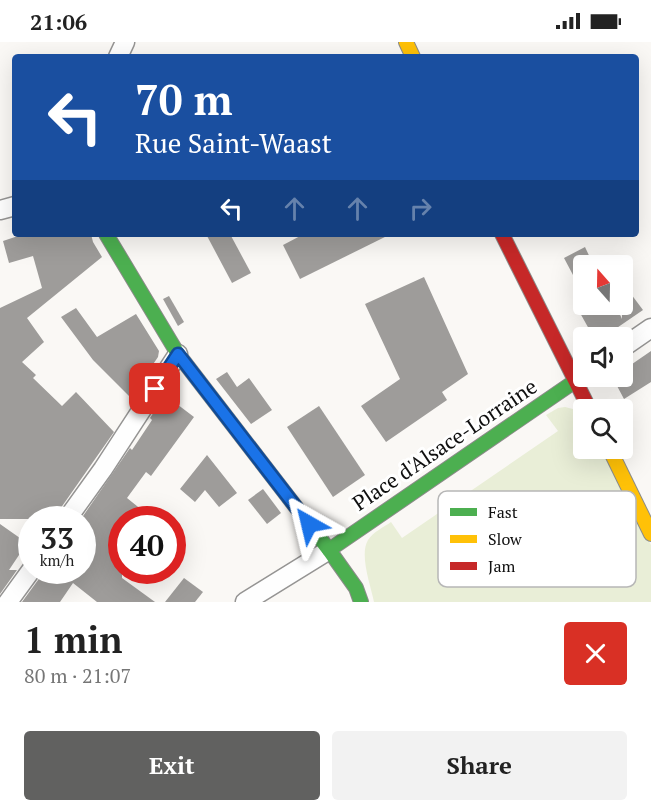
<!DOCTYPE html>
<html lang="en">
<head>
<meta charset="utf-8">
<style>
	:root { --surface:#fff; --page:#f2f2f2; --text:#222; --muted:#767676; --accent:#616160 }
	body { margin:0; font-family:"PT Serif",serif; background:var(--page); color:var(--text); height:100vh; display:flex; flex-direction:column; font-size:22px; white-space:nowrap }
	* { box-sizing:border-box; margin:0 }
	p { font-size:20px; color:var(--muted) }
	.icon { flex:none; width:33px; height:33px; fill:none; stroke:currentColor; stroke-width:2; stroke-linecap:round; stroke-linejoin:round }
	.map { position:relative; height:560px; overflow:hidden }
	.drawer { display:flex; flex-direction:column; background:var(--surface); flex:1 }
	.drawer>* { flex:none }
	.guide { position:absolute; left:12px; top:12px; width:627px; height:183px; border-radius:6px; box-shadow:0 6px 24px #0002; background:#1a4fa0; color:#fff; overflow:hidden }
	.needle { width:39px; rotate:340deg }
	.fabs { position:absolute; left:573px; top:213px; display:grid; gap:12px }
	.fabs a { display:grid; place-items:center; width:60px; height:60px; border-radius:6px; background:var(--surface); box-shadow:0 6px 24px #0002; font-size:30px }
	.speed { position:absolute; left:18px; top:464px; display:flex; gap:12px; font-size:30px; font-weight:700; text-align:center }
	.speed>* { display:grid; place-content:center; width:78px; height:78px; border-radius:50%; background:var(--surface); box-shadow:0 6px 24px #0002; line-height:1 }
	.speed small { font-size:15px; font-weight:400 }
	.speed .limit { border:9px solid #d22; background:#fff; color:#111 }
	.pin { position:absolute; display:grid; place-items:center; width:51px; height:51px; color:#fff; margin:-26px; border-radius:12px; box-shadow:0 3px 9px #0006 }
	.me { position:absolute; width:66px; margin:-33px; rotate:323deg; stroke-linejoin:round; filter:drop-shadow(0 0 4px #0008) }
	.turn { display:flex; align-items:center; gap:21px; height:126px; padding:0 24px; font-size:27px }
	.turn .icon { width:78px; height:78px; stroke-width:2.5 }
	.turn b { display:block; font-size:42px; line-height:51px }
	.lanes { display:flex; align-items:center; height:57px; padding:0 24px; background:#0003; justify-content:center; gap:30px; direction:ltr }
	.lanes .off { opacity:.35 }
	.round { display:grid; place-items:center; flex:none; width:63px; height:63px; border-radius:6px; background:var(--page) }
	.headline { display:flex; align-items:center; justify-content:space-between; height:102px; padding:0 24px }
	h1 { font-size:36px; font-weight:800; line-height:45px }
	.button { display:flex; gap:12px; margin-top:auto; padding:12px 24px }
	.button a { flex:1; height:69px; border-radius:6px; background:var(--accent); color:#fff; font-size:24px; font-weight:800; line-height:69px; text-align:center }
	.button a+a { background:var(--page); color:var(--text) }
	.status { display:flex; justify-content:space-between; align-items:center; height:42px; padding:0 30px; background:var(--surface); direction:ltr }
	.status svg { height:16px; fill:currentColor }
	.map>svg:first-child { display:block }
	.green { fill:#e9eed7 }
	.building { fill:#9e9c9a }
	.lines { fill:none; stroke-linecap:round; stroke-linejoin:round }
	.street-casing { stroke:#959493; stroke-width:21 }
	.fast-casing { stroke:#8b8b89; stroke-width:16 }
	.slow-casing { stroke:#8b8b89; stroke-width:16 }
	.jam-casing { stroke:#8b8b89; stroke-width:16 }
	.street { stroke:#fefefe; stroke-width:18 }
	.fast { stroke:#4caf50; stroke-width:14 }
	.slow { stroke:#ffc107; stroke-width:14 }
	.jam { stroke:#c62828; stroke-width:14 }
	.route-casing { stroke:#114b97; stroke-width:15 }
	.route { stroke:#1a73e8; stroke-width:10 }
	.labels { text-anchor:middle; stroke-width:6; stroke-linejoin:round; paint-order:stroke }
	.street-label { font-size:21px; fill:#0f0f0f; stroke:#fff }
	.key { fill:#fff; stroke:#b7b7b7; stroke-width:1.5 }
	.key-label { font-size:16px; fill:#0f0f0f }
</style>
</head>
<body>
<div class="status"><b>21:06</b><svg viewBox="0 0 49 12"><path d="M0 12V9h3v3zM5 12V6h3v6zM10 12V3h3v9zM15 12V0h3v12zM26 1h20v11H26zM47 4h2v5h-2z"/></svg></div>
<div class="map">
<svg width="651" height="560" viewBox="0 0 651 560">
	<rect width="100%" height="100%" fill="#faf8f5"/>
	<path class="green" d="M565,365L577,368L583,374L584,406L601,407L651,503V560H374C371,544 359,513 368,498C373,490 384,485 391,480L402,496L558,389L546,373L558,366Z"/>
	<g class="building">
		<path d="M24,192H91L93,200L102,215L27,276L44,300L22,320L36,333L33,336L62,364L76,350L114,390L58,470L56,477H0V266L42,246L33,214L9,221L3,199Z"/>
		<path d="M206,192H230L251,231L232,241Z"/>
		<path d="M304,192H391L300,237L283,203Z"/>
		<path d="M585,205L593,222L590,224H584V227L573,233L564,216Z"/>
		<path d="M424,235L468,332L442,350L447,358L386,400L361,364L400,337L365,262Z"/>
		<path d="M622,240L643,268L608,292L589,287L575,262H615L622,277Z"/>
		<path d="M169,254L184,280L178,284L163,257Z"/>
		<path d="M76,266L97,295L136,272L159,309L158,315L143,337L146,340L134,359L93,318L61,275Z"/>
		<path d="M651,309V340L624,357L616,342L618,334H622V329Z"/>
		<path d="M227,330L237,345L249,336L272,368L251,382L216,337Z"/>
		<path d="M165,353L194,375L151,434L146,430L127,456L153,477H122V536L155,560H97L73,541L60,560H22L41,534L43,528H82V477H81L130,406L132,408L152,378L150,376Z"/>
		<path d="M319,364L365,433L333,455L287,385Z"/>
		<path d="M207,413L237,451L219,465L205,448L195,460L180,447Z"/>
		<path d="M263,447L281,471L267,482L248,458Z"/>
		<path d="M0,482L27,501L9,528H17L0,552Z"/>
		<path d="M184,536L203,550L195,560H165Z"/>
	</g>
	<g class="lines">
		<defs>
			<g id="street">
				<path d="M118,15L125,0"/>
				<path d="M0,168L15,164"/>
				<path d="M622,306L651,286"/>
				<path d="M67,477L103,427L178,312"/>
				<path d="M8,560L32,527"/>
				<path d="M245,560L329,508"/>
			</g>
			<g id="fast">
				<path d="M106,192L178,312L329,508"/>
				<path d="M361,560L356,546L329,508L584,333"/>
			</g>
			<g id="slow">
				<path d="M406,0L413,15"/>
				<path d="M609,406L651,492"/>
			</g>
			<path id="jam" d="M502,192L590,368"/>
		</defs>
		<use href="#street" class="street-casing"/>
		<use href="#fast" class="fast-casing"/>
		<use href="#slow" class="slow-casing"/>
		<use href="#jam" class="jam-casing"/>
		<use href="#street" class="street"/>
		<use href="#fast" class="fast"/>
		<use href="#slow" class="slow"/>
		<use href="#jam" class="jam"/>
	</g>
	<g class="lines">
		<defs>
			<path id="route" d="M155,347L178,312L309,482"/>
		</defs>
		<use href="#route" class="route-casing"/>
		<use href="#route" class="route"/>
	</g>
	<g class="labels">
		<g class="street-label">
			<text transform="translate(445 403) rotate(-34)" y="7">Place d'Alsace-Lorraine</text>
		</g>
	</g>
	<rect x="438" y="449" width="198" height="96" rx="9" class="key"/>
	<rect x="450" y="466" width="27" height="8" fill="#4caf50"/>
	<rect x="450" y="493" width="27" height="8" fill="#ffc107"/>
	<rect x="450" y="520" width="27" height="8" fill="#c62828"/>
	<g class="key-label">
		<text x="488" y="476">Fast</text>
		<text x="488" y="503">Slow</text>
		<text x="488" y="530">Jam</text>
	</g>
</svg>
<div class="fabs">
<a><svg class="needle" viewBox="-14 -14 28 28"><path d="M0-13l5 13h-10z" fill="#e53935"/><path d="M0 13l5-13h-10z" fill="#767676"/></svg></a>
<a><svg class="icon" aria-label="sound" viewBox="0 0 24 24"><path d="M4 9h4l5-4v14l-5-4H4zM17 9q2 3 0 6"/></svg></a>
<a><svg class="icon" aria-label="search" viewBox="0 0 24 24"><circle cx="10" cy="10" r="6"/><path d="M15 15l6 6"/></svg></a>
</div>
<div class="speed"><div>33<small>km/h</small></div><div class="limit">40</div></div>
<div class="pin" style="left:155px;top:347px;background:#d93025"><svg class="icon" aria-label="arrive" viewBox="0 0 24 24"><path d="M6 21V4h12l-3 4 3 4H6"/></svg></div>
<svg class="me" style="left:309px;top:482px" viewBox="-20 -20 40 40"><path d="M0-17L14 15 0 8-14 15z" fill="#1a73e8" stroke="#fff" stroke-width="4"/></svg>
<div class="guide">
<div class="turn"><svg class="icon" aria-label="left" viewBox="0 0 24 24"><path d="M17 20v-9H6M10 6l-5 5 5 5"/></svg><div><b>70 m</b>Rue Saint-Waast</div></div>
<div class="lanes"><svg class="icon" aria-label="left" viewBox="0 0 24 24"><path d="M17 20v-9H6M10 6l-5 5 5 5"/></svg><svg class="icon off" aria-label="ahead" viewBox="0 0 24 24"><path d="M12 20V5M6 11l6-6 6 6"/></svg><svg class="icon off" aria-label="ahead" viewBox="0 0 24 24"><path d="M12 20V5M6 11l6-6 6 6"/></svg><svg class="icon off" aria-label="right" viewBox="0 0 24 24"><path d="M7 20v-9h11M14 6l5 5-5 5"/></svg></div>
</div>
</div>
<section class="drawer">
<div class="headline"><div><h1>1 min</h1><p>80 m · 21:07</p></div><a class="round" style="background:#d93025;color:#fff"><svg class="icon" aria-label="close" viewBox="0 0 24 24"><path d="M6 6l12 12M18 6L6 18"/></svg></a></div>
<div class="button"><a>Exit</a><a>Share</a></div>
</section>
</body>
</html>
